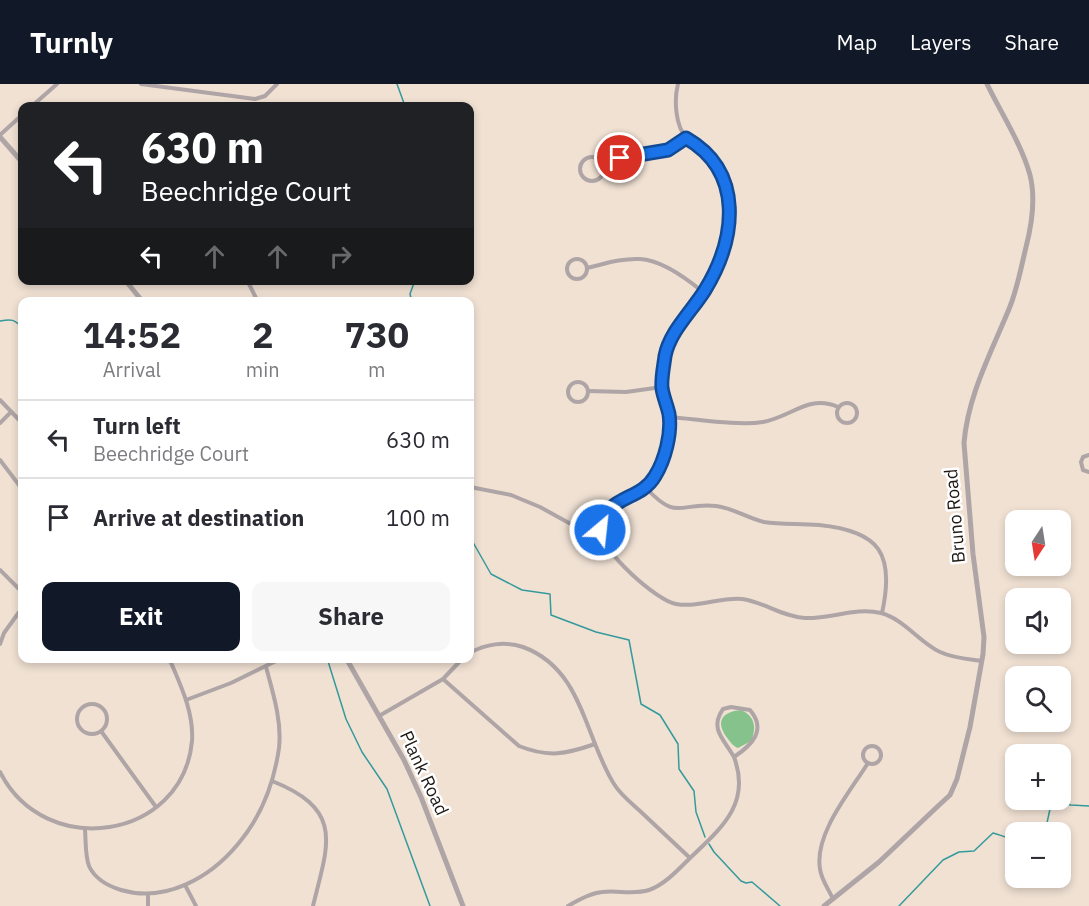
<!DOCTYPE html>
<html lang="en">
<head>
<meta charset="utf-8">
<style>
	:root { --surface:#fff; --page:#f7f7f7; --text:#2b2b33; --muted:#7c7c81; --line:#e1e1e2; --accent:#111827 }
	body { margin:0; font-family:"IBM Plex Sans",sans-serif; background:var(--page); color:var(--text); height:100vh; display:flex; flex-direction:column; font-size:22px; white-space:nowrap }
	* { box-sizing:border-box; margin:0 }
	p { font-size:20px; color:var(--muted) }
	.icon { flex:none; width:33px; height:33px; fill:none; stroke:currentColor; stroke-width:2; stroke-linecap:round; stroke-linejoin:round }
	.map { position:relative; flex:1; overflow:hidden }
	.panel { position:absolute; left:18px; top:213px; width:456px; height:366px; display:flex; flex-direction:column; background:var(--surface); border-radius:12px; box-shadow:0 3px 9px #0003 }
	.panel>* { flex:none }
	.top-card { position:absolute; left:18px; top:18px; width:456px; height:183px; border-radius:12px; box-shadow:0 3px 9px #0003; background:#202124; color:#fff; overflow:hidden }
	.needle { width:39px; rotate:192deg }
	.controls { position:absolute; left:1005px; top:426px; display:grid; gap:12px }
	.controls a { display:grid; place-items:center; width:66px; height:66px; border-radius:12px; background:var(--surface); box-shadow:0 3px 9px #0003; font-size:30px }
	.pin { position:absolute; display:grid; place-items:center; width:51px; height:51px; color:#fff; margin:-26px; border:3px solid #fff; border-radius:50%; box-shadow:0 2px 6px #0007 }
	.me { position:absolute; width:66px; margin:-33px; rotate:28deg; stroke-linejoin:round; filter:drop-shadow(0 0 4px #0008) }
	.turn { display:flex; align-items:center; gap:21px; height:126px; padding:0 24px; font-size:27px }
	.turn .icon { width:78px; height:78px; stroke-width:2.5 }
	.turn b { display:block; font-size:42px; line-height:51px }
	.lanes { display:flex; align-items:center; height:57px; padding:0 24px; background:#0003; justify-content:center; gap:30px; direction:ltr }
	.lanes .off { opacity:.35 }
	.eta { display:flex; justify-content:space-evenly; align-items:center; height:102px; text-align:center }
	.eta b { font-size:36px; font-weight:700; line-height:42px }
	.action { display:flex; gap:12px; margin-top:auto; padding:12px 24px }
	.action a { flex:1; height:69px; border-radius:12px; background:var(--accent); color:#fff; font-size:24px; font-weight:700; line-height:69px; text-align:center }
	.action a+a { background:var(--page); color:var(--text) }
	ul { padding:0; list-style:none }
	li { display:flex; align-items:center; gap:18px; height:78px; padding:0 24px; border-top:2px solid var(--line) }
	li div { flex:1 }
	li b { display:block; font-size:22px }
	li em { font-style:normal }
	header { display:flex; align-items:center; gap:36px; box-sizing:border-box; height:84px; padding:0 30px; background:var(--accent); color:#fff }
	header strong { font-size:28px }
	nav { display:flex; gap:33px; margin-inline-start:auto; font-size:21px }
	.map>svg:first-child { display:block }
	.green { fill:#86c28c }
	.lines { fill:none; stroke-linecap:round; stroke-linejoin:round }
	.stream { stroke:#349a9c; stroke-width:1.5 }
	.minor { stroke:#afa5a6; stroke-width:4 }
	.tertiary { stroke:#afa5a6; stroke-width:5 }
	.route-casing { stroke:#114b97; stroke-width:15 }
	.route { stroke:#1a73e8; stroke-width:10 }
	.labels { text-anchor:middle; stroke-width:5; stroke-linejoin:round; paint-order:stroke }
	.street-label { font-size:18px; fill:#1f1914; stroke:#fff }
</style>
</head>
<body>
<header>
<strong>Turnly</strong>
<nav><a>Map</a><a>Layers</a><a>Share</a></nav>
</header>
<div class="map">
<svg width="1089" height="822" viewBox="0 0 1089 822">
	<rect width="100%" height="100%" fill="#f0e1d3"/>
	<path class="green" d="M741,626C755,632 757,644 751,657L738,664C733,662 731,659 728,655C715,638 721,628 741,626Z"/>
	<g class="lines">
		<g class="stream">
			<path d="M397,0L405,22"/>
			<path d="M412,218L410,210L415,196"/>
			<path d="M0,237C11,235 15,235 22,244"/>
			<path d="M470,453L491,490L522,506L550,510L551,531L596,548L629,556L641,620L660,631L678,660L679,685L694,707L696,728L705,753"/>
			<path d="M327,574L346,635L362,668L387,705L430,822"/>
			<path d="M1045,748L1050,725L1058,718L1071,721L1089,722"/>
			<path d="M709,760L714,768L741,797L746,799L752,798L780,822"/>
			<path d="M899,822L943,776L959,768L974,767L993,749C1011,755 1012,752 1016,770"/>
		</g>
		<g class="minor">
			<path d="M141,0L255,15L265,12L277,0"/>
			<path d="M678,0C674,15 675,43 687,54C689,56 693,57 695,59C704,65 713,74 718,83C734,108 730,138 724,166C714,205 676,231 666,269C663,279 661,296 663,306C664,315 669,325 669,334C670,352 665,373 657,389C654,394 650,401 646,404C629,416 598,419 600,446C601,467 657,517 676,520C698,524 720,513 742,515C764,518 783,533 805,534C831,535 855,523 881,529C904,535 919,558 940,568C953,574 967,575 981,577"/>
			<path d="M32,22L57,0"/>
			<path d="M0,51L22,31"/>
			<circle cx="592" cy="85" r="12"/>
			<path d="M603,81L620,74L668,66L686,54"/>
			<circle cx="577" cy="185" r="10"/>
			<path d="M587,184C604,180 622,174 640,175C662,176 686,194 703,208"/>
			<path d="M247,196L258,218"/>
			<circle cx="578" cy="308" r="10"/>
			<path d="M588,307L626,308L662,303"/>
			<path d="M0,316L22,339"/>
			<circle cx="847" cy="329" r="10"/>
			<path d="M669,333C697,335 737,342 763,338C792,333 808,310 838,323"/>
			<path d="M0,339L11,328"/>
			<path d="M1089,371L1083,373L1081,378L1083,386L1089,388"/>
			<path d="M0,376L22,405"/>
			<path d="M470,403L511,411L540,423L569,439L600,446"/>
			<path d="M646,404C678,438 679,418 716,422C733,424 747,434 764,438C782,441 801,439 819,441C880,447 895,470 882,529"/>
			<path d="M0,486L22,508"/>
			<path d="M0,560L4,549L22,524"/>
			<path d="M470,569C485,560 505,557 523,563C583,585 584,652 614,700C620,710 631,719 640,727C656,742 673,758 690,774"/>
			<path d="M443,595L519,662C549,674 566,670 595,660"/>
			<path d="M186,616L231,599L282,574"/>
			<circle cx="92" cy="635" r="15"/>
			<path d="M731,623L750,626C767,646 752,661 734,673C724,655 709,645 723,625Z"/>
			<path d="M379,632L443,595L463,574"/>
			<path d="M101,647L156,723"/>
			<circle cx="872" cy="671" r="9"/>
			<path d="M0,688C45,777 183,756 192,657C194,628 180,600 169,574"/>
			<path d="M272,697C345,726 328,760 313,822"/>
			<path d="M85,746C86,758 85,771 89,782C95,795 108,802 121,806C165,819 210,794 238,760C261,733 274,699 279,664C282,637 273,609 266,583"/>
			<path d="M185,801L196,822"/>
			<path d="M148,810V822"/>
			<path d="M833,815C829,806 821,795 820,785C814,750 850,708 868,679"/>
			<path d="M568,822C578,816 591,809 602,808C618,806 633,811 649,806C664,801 678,786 689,775C719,746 752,721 734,673"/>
		</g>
		<g class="tertiary">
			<path d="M0,53L22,78"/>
			<path d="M125,196L143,218"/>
			<path d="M346,574L404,676L421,713L463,822"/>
			<path d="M824,822L879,778L937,723L950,711L957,695L970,643L983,570L984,553L973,470L964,359C968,311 991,269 1009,225C1017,206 1021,184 1026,163C1032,140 1036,115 1030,91C1021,59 1001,29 987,0"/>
		</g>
	</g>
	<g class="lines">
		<defs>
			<path id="route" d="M600,446C606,410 640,418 655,392C665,376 672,349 669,330C667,321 663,312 662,304C661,294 664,281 665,272C670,247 692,227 705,206C736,155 745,88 686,54L668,66L620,74"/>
		</defs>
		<use href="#route" class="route-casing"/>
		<use href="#route" class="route"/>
	</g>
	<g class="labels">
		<g class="street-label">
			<text transform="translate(955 432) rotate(-95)" y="6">Bruno Road</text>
			<text transform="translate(424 689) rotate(65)" y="6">Plank Road</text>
		</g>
	</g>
</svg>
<div class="controls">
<a><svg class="needle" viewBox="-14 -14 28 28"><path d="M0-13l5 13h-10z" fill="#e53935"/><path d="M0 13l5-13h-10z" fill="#7c7c81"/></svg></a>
<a><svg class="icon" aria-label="sound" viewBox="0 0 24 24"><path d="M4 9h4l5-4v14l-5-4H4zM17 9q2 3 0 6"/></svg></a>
<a><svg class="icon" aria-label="search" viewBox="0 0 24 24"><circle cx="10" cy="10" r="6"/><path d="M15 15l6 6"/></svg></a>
<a>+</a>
<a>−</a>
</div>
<div class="pin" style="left:620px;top:74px;background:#d93025"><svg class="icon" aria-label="arrive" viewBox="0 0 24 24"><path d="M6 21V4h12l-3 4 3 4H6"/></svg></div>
<svg class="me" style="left:600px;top:446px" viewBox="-20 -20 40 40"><circle r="17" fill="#1a73e8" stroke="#fff" stroke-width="3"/><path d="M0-11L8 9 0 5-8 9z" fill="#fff"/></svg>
<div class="top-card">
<div class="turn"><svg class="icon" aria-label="left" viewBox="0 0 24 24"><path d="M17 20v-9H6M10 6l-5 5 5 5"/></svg><div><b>630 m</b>Beechridge Court</div></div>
<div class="lanes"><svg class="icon" aria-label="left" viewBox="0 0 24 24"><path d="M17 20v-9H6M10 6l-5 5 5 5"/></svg><svg class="icon off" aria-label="ahead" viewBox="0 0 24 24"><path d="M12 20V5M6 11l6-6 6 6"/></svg><svg class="icon off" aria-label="ahead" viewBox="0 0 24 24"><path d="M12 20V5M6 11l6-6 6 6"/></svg><svg class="icon off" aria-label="right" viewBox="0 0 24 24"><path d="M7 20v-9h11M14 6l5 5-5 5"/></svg></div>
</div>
<section class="panel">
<div class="eta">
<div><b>14:52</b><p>Arrival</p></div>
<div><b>2</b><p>min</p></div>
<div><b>730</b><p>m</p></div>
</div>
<ul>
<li><svg class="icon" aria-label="left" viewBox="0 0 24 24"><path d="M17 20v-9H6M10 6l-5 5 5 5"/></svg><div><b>Turn left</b><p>Beechridge Court</p></div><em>630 m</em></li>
<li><svg class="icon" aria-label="arrive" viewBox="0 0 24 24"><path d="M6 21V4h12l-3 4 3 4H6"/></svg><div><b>Arrive at destination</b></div><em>100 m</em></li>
</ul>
<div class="action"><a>Exit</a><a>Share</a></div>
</section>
</div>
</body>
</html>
